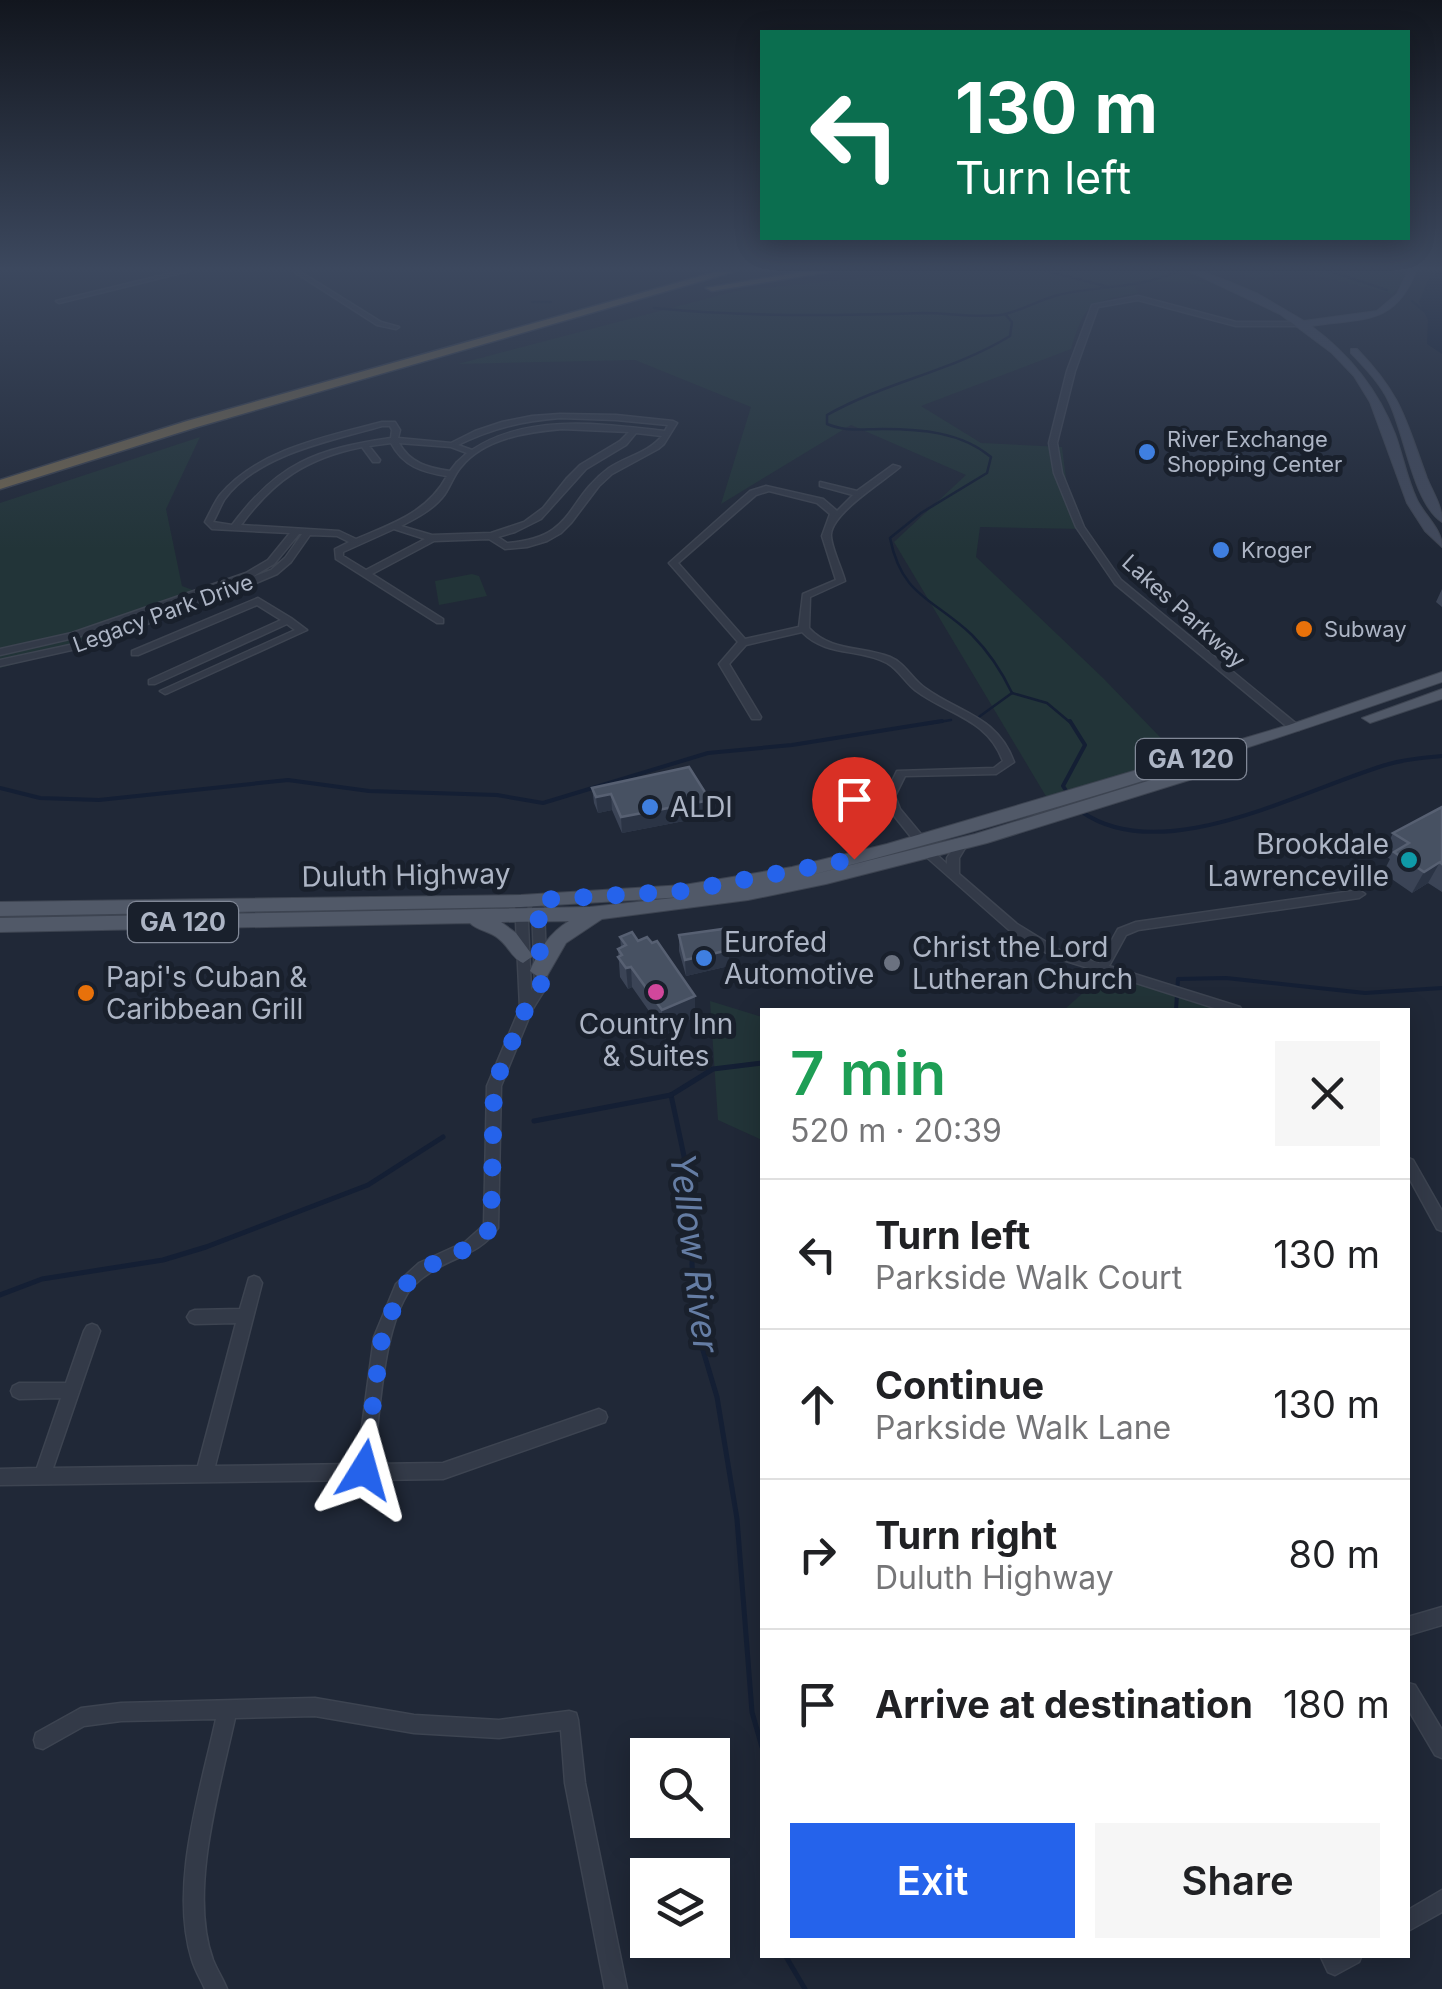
<!DOCTYPE html>
<html lang="en">
<head>
<meta charset="utf-8">
<style>
	:root { --surface:#fff; --page:#f6f6f6; --text:#202124; --muted:#757577; --line:#e0e0e0; --accent:#2563eb }
	body { margin:0; font-family:Inter,sans-serif; background:var(--page); color:var(--text); height:100vh; display:flex; flex-direction:column; font-size:38px; white-space:nowrap }
	* { box-sizing:border-box; margin:0 }
	p { font-size:32px; color:var(--muted) }
	.icon { flex:none; width:55px; height:55px; fill:none; stroke:currentColor; stroke-width:2; stroke-linecap:round; stroke-linejoin:round }
	.map { position:relative; flex:1; overflow:hidden }
	.sheet { position:absolute; left:760px; top:1008px; width:650px; height:950px; display:flex; flex-direction:column; background:var(--surface); border-radius:0px; box-shadow:0 5px 25px #0003 }
	.sheet>* { flex:none }
	.banner { position:absolute; left:760px; top:30px; width:650px; height:210px; border-radius:0px; box-shadow:0 5px 25px #0003; background:#0b6e4f; color:#fff; overflow:hidden }
	.fabs { position:absolute; left:630px; top:1738px; display:grid; gap:20px }
	.fabs a { display:grid; place-items:center; width:100px; height:100px; border-radius:0px; background:var(--surface); box-shadow:0 5px 25px #0003; font-size:50px }
	.pin { position:absolute; display:grid; place-items:center; width:85px; height:85px; color:#fff; margin:-102px -42px; border-radius:50% 50% 50% 0; rotate:-45deg; box-shadow:0 0 10px #0007 }
	.pin .icon { rotate:45deg }
	.me { position:absolute; width:110px; margin:-55px; rotate:8deg; stroke-linejoin:round; filter:drop-shadow(0 0 8px #0008) }
	.turn { display:flex; align-items:center; gap:35px; height:210px; padding:0 30px; font-size:45px }
	.turn .icon { width:130px; height:130px; stroke-width:2.5 }
	.turn b { display:block; font-size:70px; line-height:85px }
	.round { display:grid; place-items:center; flex:none; width:105px; height:105px; border-radius:0px; background:var(--page) }
	.summary { display:flex; align-items:center; justify-content:space-between; height:170px; padding:0 30px }
	h1 { font-size:60px; font-weight:600; line-height:75px; color:#1e9e55 }
	.button { display:flex; gap:20px; margin-top:auto; padding:20px 30px }
	.button a { flex:1; height:115px; border-radius:0px; background:var(--accent); color:#fff; font-size:40px; font-weight:600; line-height:115px; text-align:center }
	.button a+a { background:var(--page); color:var(--text) }
	ul { padding:0; list-style:none }
	li { display:flex; align-items:center; gap:30px; height:150px; padding:0 30px; border-top:2px solid var(--line) }
	li div { flex:1 }
	li b { display:block; font-size:38px }
	li em { font-style:normal }
	.map>svg:first-child { display:block }
	.green { fill:#223438 }
	.water { fill:#141f34 }
	.lines { fill:none; stroke-linecap:round; stroke-linejoin:round }
	.stream-far2 { stroke:#141f34; stroke-width:2.5 }
	.stream-far1 { stroke:#141f34; stroke-width:4 }
	.stream { stroke:#141f34; stroke-width:5 }
	.street-casing { stroke:#3d4451; stroke-width:3 }
	.secondary-casing { stroke:#3d4451; stroke-width:2 }
	.primary-casing { stroke:#3d4451; stroke-width:2 }
	.highway-casing { stroke:#3b424f; stroke-width:3 }
	.street { fill:#333a48; fill-rule:evenodd }
	.secondary { fill:#41495b; fill-rule:evenodd }
	.primary { fill:#515968; fill-rule:evenodd }
	.highway { fill:#6e6450; fill-rule:evenodd }
	.wall { fill:#3b4456 }
	.shaded-wall { fill:#2b3445 }
	.building { fill:#475162; stroke:#576072; stroke-width:2.5 }
	.route { stroke:#2563eb; stroke-width:18; stroke-dasharray:0 32.4 }
	.shop-dot { fill:#3f7fe0; stroke:#19202c; stroke-width:4 }
	.food-dot { fill:#e8710a; stroke:#19202c; stroke-width:4 }
	.culture-dot { fill:#0f9aa8; stroke:#19202c; stroke-width:4 }
	.worship-dot { fill:#6b7280; stroke:#19202c; stroke-width:4 }
	.hotel-dot { fill:#d1479c; stroke:#19202c; stroke-width:4 }
	.labels { text-anchor:middle; stroke-width:10; stroke-linejoin:round; paint-order:stroke }
	.far-poi-label { font-size:22px; fill:#adb5c5; stroke:#19202c; text-anchor:start }
	.far-street-label { font-size:22px; fill:#adb5c5; stroke:#19202c }
	.shield { fill:#19202c; stroke:#818897; stroke-width:2.5 }
	.shield-label { font-size:25px; font-weight:bold; fill:#adb5c5 }
	.poi-label { font-size:28px; fill:#adb5c5; stroke:#19202c; text-anchor:start }
	.street-label { font-size:28px; fill:#adb5c5; stroke:#19202c }
	.near-water-label { font-size:35px; font-style:italic; fill:#657da4; stroke:#19202c }
</style>
</head>
<body>
<div class="map">
<svg width="1442" height="1989" viewBox="0 0 1442 1989">
	<rect width="100%" height="100%" fill="#202837"/>
	<g class="green">
		<path d="M930,271H1167L1207,284L1133,281L1138,293C1089,302 1086,301 1071,349L921,406L981,443L1062,447L1070,509L1084,529L980,527L976,557L1103,678L1187,765L1050,803L894,542L966,475L851,425L721,504L751,407L635,360L458,364L736,291Z"/>
		<path d="M1232,271H1414L1393,294L1297,271L1255,279Z"/>
		<path d="M200,437L166,509L182,586L211,597L121,636L0,668V503Z"/>
		<path d="M472,574L479,576L487,596L439,605L435,581Z"/>
		<path d="M1104,974L1223,1010H1064Z"/>
		<path d="M710,1001L762,1017V1140L718,1120Z"/>
	</g>
	<path class="water" d="M1432,271H1442V354L1427,344L1428,320L1419,302Z"/>
	<g class="lines">
		<g class="stream-far2">
			<path d="M1046,271L1109,287"/>
			<path d="M1329,271L1387,290"/>
			<path d="M1412,301L1424,311"/>
			<path d="M532,302H551"/>
			<path d="M654,308C744,317 833,316 923,313C949,313 974,318 1000,315C1020,312 1038,300 1058,295C1099,285 1140,289 1178,271"/>
			<path d="M1005,314L1012,322L1010,336C953,371 885,382 827,415V424C846,432 863,429 883,429C921,429 961,432 991,457L987,473L921,513L890,538C902,597 933,598 972,635C989,652 1002,672 1012,693"/>
			<path d="M1012,693L1047,703L1072,724"/>
			<path d="M976,719L1012,693"/>
			<path d="M926,724L951,720"/>
		</g>
		<g class="stream-far1">
			<path d="M0,788L40,798L99,800L288,780L369,791L497,795L543,803L708,753L792,745L942,721"/>
			<path d="M1067,792L1063,786L1085,745L1070,721"/>
			<path d="M1082,812C1164,869 1305,788 1389,764C1406,759 1424,758 1442,756"/>
			<path d="M1176,1010L1178,979L1226,978L1365,993L1442,988"/>
		</g>
		<g class="stream">
			<path d="M671,1095L695,1208L692,1264L696,1327L717,1397L737,1519L752,1712L762,1747"/>
			<path d="M671,1095L713,1069L762,1063"/>
			<path d="M534,1121L671,1095"/>
			<path d="M0,1295L42,1279L163,1260L206,1247L368,1185L443,1137"/>
			<path d="M785,1955L805,1989"/>
		</g>
		<defs>
			<g id="street">
				<path d="M180,271H189L59,303L56,301Z"/>
				<path d="M293,271H299L381,322L399,327L396,329L377,325Z"/>
				<path d="M1138,296L1236,322H1303L1306,324L1303,326H1236L1138,300L1098,307L1075,371L1057,443L1062,473L1084,527L1121,580L1299,726V730H1291L1115,584L1076,527L1054,473L1049,443L1067,371L1092,305Z"/>
				<path d="M560,414L616,415L673,421L677,423L664,444L658,449L612,474L599,486L571,523L561,533L547,541L527,547L505,549L489,539L434,541L372,574L443,619V623H437L336,559L335,549L349,542L337,536L310,535L291,562L277,574L249,586L85,647L0,666V660L79,643L271,570L285,558L302,534H299L274,564L252,577L78,637L0,655V649L72,633L246,573L268,560L290,533L212,529L205,522C210,513 214,503 220,495C259,449 326,437 382,422H395L400,430L398,438L451,443L475,431L502,422L532,416ZM560,418L616,420L668,425L665,431C602,424 528,413 472,450L458,445C492,428 523,421 560,418ZM382,426H390L392,430L391,438C316,449 278,463 232,525L213,522C217,515 220,507 224,500C257,454 331,441 382,426ZM562,429L629,432L620,441L580,465L567,478L543,508L524,522L491,533L432,535L401,526C417,518 434,509 445,494C451,485 454,475 461,467C484,438 528,432 562,429ZM636,433L662,436C648,453 627,456 609,468C564,501 576,538 507,543L498,537L515,532L541,519L586,469L626,445ZM391,443C403,466 422,472 447,476C428,512 392,524 356,539L339,531L241,525C274,480 307,458 362,447L373,462H379L380,460L369,446ZM399,443L451,447L467,453L457,462L450,471C428,468 410,463 399,443ZM394,529L425,539L366,570L343,556V552Z"/>
				<path d="M893,465L900,467C883,482 833,512 831,534C830,545 842,569 845,581L810,597L809,628C831,652 862,646 890,657C905,663 912,679 925,688C961,714 997,716 1014,762L996,774L905,776L895,796L900,809L925,839L919,843L915,842L891,812L885,796L897,771L994,768L1003,761C987,718 948,715 915,690C905,682 899,670 887,663C859,648 826,657 802,632L746,645L729,664L761,717L760,719H752L719,664L738,642L669,563L750,491L766,486L823,499L837,511L853,495L820,486V482L857,491ZM769,491L817,503L830,514L822,536L836,580L803,594L799,627L745,639L678,563L756,495Z"/>
				<path d="M258,598L291,618L307,630L168,693L165,694L160,691L295,630L287,624L155,684H149V680L281,620L257,605L138,655H132V651Z"/>
				<path d="M962,839L968,843L959,858V874L1017,924L1061,951L1099,963L1118,929L1136,922L1359,890L1365,894L1359,898L1138,930L1126,935L1109,966L1240,1007L1242,1010H1221L1105,973H1097L1095,970L1053,957L1009,930L923,854L925,851H933L947,864V858L958,840Z"/>
				<path d="M521,897L527,901L531,990L535,985L532,907L538,903L544,907L547,986L532,1010L501,1086L498,1228C479,1256 452,1256 428,1274C420,1279 410,1288 406,1296C382,1338 380,1415 373,1464L443,1463L599,1409L605,1412L607,1417L605,1422L443,1479L0,1485V1469L37,1468L61,1398L19,1399L13,1396L11,1391L13,1386L19,1383H66L84,1331L87,1326L92,1324L97,1326L100,1331L53,1468L198,1466L236,1323L195,1324L190,1322L187,1317L190,1312L195,1310L240,1309L249,1278L254,1276L259,1278L262,1283L215,1466L357,1464L374,1337L396,1284L419,1263L465,1242L484,1225L487,1086L520,1008L515,901Z"/>
				<path d="M1408,1158L1413,1160L1442,1211V1231L1437,1229L1408,1176Z"/>
				<path d="M1442,1607V1625L1408,1635V1617Z"/>
				<path d="M1408,1683L1415,1685L1442,1730V1758L1435,1755L1408,1709Z"/>
				<path d="M315,1698L414,1715L499,1720L569,1711L576,1713L578,1720L585,1783L627,1989H605L565,1783L561,1730L499,1738L414,1733L315,1716L235,1718C220,1787 188,1892 213,1960C217,1970 223,1979 227,1989H205C201,1980 195,1970 192,1960C169,1886 200,1793 216,1719L121,1721L84,1726L43,1749L36,1747L34,1740L36,1733L81,1708L121,1703Z"/>
				<path d="M1442,1890V1912L1408,1931V1910Z"/>
				<path d="M1320,1955H1362L1359,1962L1335,1975L1328,1972Z"/>
			</g>
			<g id="secondary">
				<path d="M1189,271H1200L1227,281L1258,294L1304,321L1377,311L1397,294L1408,271H1416C1395,326 1362,318 1311,326C1349,354 1378,390 1395,434C1403,456 1407,479 1417,500C1425,516 1442,529 1442,547L1425,531L1407,503L1370,402L1354,376L1332,353L1280,314Z"/>
				<path d="M1351,349H1357C1403,397 1405,419 1427,478C1433,493 1442,505 1442,522C1413,503 1405,434 1389,402C1380,383 1365,368 1351,353Z"/>
			</g>
			<g id="primary">
				<path d="M1442,672V682C1232,755 1018,823 803,877L975,834L1203,764H1215L1217,768L1215,772L987,843L826,884L748,900L602,919L566,943L547,976L540,978L530,971C539,950 549,933 569,921L501,922L516,933L533,956L523,963C512,958 509,947 499,939C490,931 478,931 470,923L0,932V918L590,907L683,897L521,907L0,916V902L521,895L684,885L792,867L887,844L1289,725Z"/>
				<path d="M1442,689V699L1370,723L1362,718Z"/>
			</g>
			<g id="highway">
				<path d="M719,271H736L197,427L0,489V480L187,421Z"/>
				<path d="M808,271H834L712,291L706,288Z"/>
			</g>
		</defs>
		<use href="#street" class="street-casing"/>
		<use href="#secondary" class="secondary-casing"/>
		<use href="#primary" class="primary-casing"/>
		<use href="#highway" class="highway-casing"/>
		<use href="#street" class="street"/>
		<use href="#secondary" class="secondary"/>
		<use href="#primary" class="primary"/>
		<use href="#highway" class="highway"/>
	</g>
	<g class="wall">
		<path d="M1442,589V607L1436,602Z"/>
		<path d="M592,788L710,816L622,833L612,810L598,813L594,803Z"/>
		<path d="M1442,807V892L1428,883L1412,893L1383,873L1390,859L1383,854L1393,833Z"/>
		<path d="M679,935L729,966L686,976L679,951Z"/>
		<path d="M620,937L638,941L695,996V1017L663,1031L632,987L628,989L620,977L618,949L621,947Z"/>
	</g>
	<g class="shaded-wall">
		<path d="M611,794L612,810L598,813L596,797Z"/>
		<path d="M710,800V816L622,833L621,817Z"/>
		<path d="M1440,862L1428,883L1412,893L1424,872Z"/>
		<path d="M729,950V966L686,976L685,960Z"/>
		<path d="M631,967L632,987L628,989L626,968Z"/>
		<path d="M695,996V1017L663,1031L662,1010Z"/>
	</g>
	<g class="building">
		<path d="M689,767L710,800L621,817L611,794L596,797L592,788Z"/>
		<path d="M1442,807V864L1440,862L1424,872L1394,852L1409,843L1393,833Z"/>
		<path d="M723,929L729,950L685,960L679,935Z"/>
		<path d="M632,932L638,941L647,937L652,943L657,941L695,996L662,1010L631,967L626,968L618,957L622,955L618,949L626,945L620,937Z"/>
	</g>
	<linearGradient id="sky" x2="0" y2="1"><stop stop-color="#12161e"/><stop offset="0.49" stop-color="#3c485e"/><stop offset="1" stop-color="#3c485e" stop-opacity="0"/></linearGradient>
	<rect width="1442" height="549" fill="url(#sky)"/>
	<g class="lines">
		<path class="route" d="M364,1470L382,1337L401,1289L424,1268L470,1247L491,1228L494,1086L526,1008L541,986L538,900L684,891L854,859"/>
	</g>
	<g class="shop-dot">
		<circle cx="1147" cy="452" r="10"/>
		<circle cx="1221" cy="550" r="10"/>
		<circle cx="650" cy="807" r="10"/>
		<circle cx="704" cy="958" r="10"/>
	</g>
	<g class="food-dot">
		<circle cx="1304" cy="629" r="10"/>
		<circle cx="86" cy="993" r="10"/>
	</g>
	<circle class="culture-dot" cx="1409" cy="860" r="10"/>
	<circle class="worship-dot" cx="892" cy="963" r="10"/>
	<circle class="hotel-dot" cx="656" cy="992" r="10"/>
	<g class="labels">
		<g class="far-poi-label">
			<text x="1167" y="447">River Exchange<tspan x="1167" dy="25">Shopping Center</tspan></text>
			<text x="1241" y="558">Kroger</text>
			<text x="1324" y="637">Subway</text>
		</g>
		<g class="far-street-label">
			<text transform="translate(1184 611) rotate(42)" y="8">Lakes Parkway</text>
			<text transform="translate(163 613) rotate(-20)" y="8">Legacy Park Drive</text>
		</g>
		<g class="shield">
			<rect x="1136" y="739" width="110" height="40" rx="8"/>
			<rect x="128" y="902" width="110" height="40" rx="8"/>
		</g>
		<g class="shield-label">
			<text x="1191" y="768">GA 120</text>
			<text x="183" y="931">GA 120</text>
		</g>
		<g class="poi-label">
			<text x="670" y="817">ALDI</text>
			<text x="1389" y="854" text-anchor="end">Brookdale<tspan x="1389" dy="32">Lawrenceville</tspan></text>
			<text x="724" y="952">Eurofed<tspan x="724" dy="32">Automotive</tspan></text>
			<text x="912" y="957">Christ the Lord<tspan x="912" dy="32">Lutheran Church</tspan></text>
			<text x="106" y="987">Papi's Cuban &amp;<tspan x="106" dy="32">Caribbean Grill</tspan></text>
			<text x="656" y="1034" text-anchor="middle">Country Inn<tspan x="656" dy="32">&amp; Suites</tspan></text>
		</g>
		<g class="street-label">
			<text transform="translate(406 875) rotate(-1)" y="10">Duluth Highway</text>
		</g>
		<g class="near-water-label">
			<text transform="translate(694 1253) rotate(83)" y="12">Yellow River</text>
		</g>
	</g>
</svg>
<div class="fabs">
<a><svg class="icon" aria-label="search" viewBox="0 0 24 24"><circle cx="10" cy="10" r="6"/><path d="M15 15l6 6"/></svg></a>
<a><svg class="icon" aria-label="layers" viewBox="0 0 24 24"><path d="M12 4l9 5-9 5-9-5zM3 14l9 5 9-5"/></svg></a>
</div>
<div class="pin" style="left:854px;top:859px;background:#d93025"><svg class="icon" aria-label="arrive" viewBox="0 0 24 24"><path d="M6 21V4h12l-3 4 3 4H6"/></svg></div>
<svg class="me" style="left:364px;top:1470px" viewBox="-20 -20 40 40"><path d="M0-17L14 15 0 8-14 15z" fill="#2563eb" stroke="#fff" stroke-width="4"/></svg>
<div class="banner">
<div class="turn"><svg class="icon" aria-label="left" viewBox="0 0 24 24"><path d="M17 20v-9H6M10 6l-5 5 5 5"/></svg><div><b>130 m</b>Turn left</div></div>
</div>
<section class="sheet">
<div class="summary"><div><h1>7 min</h1><p>520 m · 20:39</p></div><a class="round"><svg class="icon" aria-label="close" viewBox="0 0 24 24"><path d="M6 6l12 12M18 6L6 18"/></svg></a></div>
<ul>
<li><svg class="icon" aria-label="left" viewBox="0 0 24 24"><path d="M17 20v-9H6M10 6l-5 5 5 5"/></svg><div><b>Turn left</b><p>Parkside Walk Court</p></div><em>130 m</em></li>
<li><svg class="icon" aria-label="ahead" viewBox="0 0 24 24"><path d="M12 20V5M6 11l6-6 6 6"/></svg><div><b>Continue</b><p>Parkside Walk Lane</p></div><em>130 m</em></li>
<li><svg class="icon" aria-label="right" viewBox="0 0 24 24"><path d="M7 20v-9h11M14 6l5 5-5 5"/></svg><div><b>Turn right</b><p>Duluth Highway</p></div><em>80 m</em></li>
<li><svg class="icon" aria-label="arrive" viewBox="0 0 24 24"><path d="M6 21V4h12l-3 4 3 4H6"/></svg><div><b>Arrive at destination</b></div><em>180 m</em></li>
</ul>
<div class="button"><a>Exit</a><a>Share</a></div>
</section>
</div>
</body>
</html>
